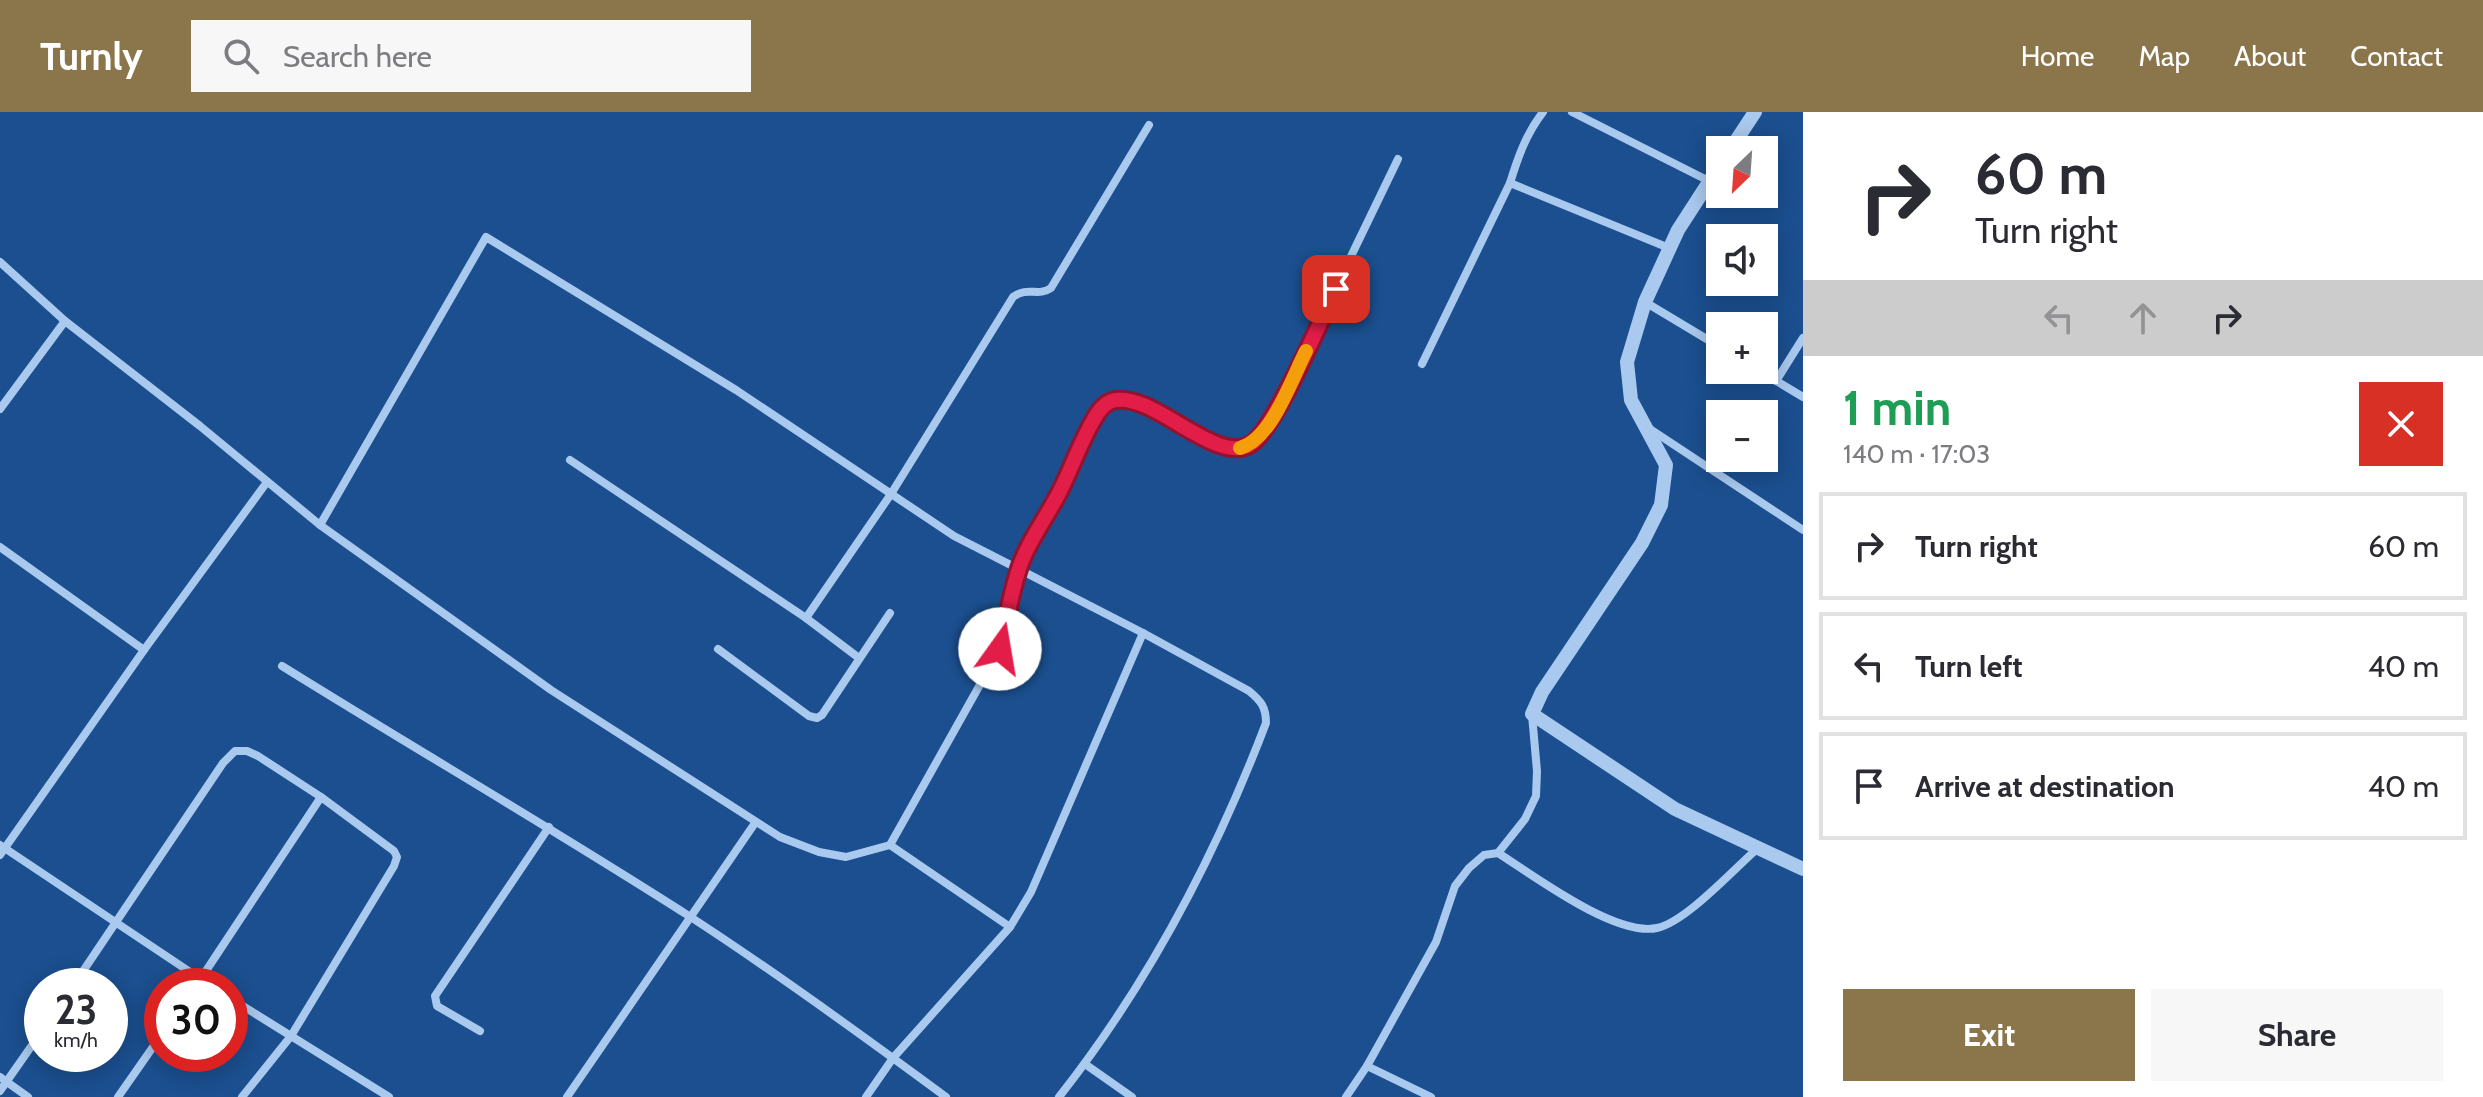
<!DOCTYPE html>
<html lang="en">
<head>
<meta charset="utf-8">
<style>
	:root { --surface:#fff; --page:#f7f7f7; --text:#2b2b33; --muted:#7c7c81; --line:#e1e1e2; --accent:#8a764a }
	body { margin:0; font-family:Cabin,sans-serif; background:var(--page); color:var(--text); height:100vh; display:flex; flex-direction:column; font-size:30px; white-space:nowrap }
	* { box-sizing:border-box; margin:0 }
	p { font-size:26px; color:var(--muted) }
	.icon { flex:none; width:44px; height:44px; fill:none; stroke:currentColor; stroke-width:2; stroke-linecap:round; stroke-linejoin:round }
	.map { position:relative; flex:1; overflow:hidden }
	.panel { display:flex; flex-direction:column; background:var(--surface); width:680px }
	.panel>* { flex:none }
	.guide { background:#fff; color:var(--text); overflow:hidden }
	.needle { width:52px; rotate:205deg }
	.fabs { position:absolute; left:1706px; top:24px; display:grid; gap:16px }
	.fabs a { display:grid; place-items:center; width:72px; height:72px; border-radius:0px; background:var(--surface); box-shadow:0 4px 20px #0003; font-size:40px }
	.speed { position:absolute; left:24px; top:856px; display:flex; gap:16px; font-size:40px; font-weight:700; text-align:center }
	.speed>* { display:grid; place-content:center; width:104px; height:104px; border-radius:50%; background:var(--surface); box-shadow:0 4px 20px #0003; line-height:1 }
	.speed small { font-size:20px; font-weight:400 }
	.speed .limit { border:12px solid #d22; background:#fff; color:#111 }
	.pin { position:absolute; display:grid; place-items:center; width:68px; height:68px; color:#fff; margin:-34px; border-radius:16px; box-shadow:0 4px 12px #0006 }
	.me { position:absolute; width:88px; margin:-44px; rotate:13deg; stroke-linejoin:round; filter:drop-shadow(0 0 6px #0008) }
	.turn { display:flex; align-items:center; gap:28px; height:168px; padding:0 40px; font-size:36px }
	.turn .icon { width:104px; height:104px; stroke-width:2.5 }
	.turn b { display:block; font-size:56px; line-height:68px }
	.lanes { display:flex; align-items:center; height:76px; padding:0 40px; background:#0003; justify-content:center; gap:40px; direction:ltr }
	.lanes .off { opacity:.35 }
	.round { display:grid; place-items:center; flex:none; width:84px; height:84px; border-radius:0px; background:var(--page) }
	.summary { display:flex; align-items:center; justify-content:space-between; height:136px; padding:0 40px }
	h1 { font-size:48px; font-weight:800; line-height:60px; color:#1e9e55 }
	.button { display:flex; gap:16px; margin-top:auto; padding:16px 40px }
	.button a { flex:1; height:92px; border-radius:0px; background:var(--accent); color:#fff; font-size:32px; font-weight:800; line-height:92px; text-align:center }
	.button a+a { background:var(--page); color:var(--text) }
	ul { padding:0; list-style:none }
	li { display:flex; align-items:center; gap:24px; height:108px; margin:0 16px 12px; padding:0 24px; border:4px solid var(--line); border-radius:0px }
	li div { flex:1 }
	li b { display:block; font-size:30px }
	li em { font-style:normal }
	header { display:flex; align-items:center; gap:48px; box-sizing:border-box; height:112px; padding:0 40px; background:var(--accent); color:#fff }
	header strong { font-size:38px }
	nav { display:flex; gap:44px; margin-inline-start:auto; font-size:28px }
	.search { width:560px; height:72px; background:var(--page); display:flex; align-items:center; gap:20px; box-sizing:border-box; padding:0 28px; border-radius:0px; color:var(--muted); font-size:30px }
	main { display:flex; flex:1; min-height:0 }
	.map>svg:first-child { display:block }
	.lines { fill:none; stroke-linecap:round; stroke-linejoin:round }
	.minor { stroke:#a9c9ee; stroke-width:8 }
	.tertiary { stroke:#a9c9ee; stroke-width:14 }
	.route-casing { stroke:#92132f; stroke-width:20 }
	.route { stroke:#e11d48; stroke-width:14 }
	.slow { stroke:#f59e0b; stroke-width:14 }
</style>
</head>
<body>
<header>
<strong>Turnly</strong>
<div class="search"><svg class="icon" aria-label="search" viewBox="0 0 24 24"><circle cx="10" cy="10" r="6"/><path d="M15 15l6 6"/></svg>Search here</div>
<nav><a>Home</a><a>Map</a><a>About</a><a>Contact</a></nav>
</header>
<main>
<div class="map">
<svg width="1803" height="985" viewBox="0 0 1803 985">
	<rect width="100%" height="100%" fill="#1b4f8f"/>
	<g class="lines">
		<g class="minor">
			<path d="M1543,0C1526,22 1518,45 1510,71L1669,136"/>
			<path d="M1572,0L1709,69"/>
			<path d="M0,150L65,209"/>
			<path d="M1645,190L1720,235"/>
			<path d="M1422,252L1510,71"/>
			<path d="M1758,258L1803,285"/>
			<path d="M1776,269L1803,226"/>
			<path d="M0,297L65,209L200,314L320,413L486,125L736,278L954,424L1143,521L1249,579C1261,589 1266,595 1266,611C1215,745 1148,872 1059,985"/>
			<path d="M1650,317L1803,418"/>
			<path d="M570,348L806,506L859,546"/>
			<path d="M320,413L551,578L780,725L819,740L846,745L890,733"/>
			<path d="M0,435L144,538L0,743"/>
			<path d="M806,506L891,382L1013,185C1028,174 1038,185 1051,176L1149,13"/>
			<path d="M1143,521L1031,780L1010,815L890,733L1000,537L1018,457L1060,379L1094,306L1103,294L1112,288L1125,287L1151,297L1217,333L1241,336L1253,332L1270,312L1398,47"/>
			<path d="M718,537L809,604L817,606L822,603L890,501"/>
			<path d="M144,538L267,370"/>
			<path d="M282,554C417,638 555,718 689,804C777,861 862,923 946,985"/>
			<path d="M0,733L211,874"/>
			<path d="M1498,741C1533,763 1615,825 1657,816C1686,810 1735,756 1758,736"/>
			<path d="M73,874L223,651L235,639H247L258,644L321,685"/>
			<path d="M196,874L321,685L394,739L397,745L394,754L291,924L242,985"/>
			<path d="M230,886L389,985"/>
			<path d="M480,919L437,894L435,884L549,715"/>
			<path d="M1085,952L1132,985"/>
			<path d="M1367,954L1431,985"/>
			<path d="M0,965L28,985"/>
			<path d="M0,979L42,919"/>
			<path d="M118,985L162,922"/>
			<path d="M567,985L755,711"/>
			<path d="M866,985L893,946L1010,815"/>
			<path d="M1346,985L1367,954L1436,830L1455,774L1469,756L1484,743L1498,741L1525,707L1536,684L1537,659L1532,603"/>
		</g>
		<g class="tertiary">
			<path d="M1730,38L1755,0"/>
			<path d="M1720,53L1678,118L1645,190L1627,250L1631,288L1666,353L1661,393L1642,431L1542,580L1532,602L1675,697L1803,757"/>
		</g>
	</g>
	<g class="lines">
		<defs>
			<path id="route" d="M1000,537C1006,512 1010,485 1018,460C1026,432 1047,405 1060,379C1072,355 1081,329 1094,307C1099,298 1106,289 1116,288C1155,282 1217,354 1251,332C1274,318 1321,207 1336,177"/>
		</defs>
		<use href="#route" class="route-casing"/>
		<use href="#route" class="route"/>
		<path class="slow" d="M1240,336C1272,327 1291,268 1306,239"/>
	</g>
</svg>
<div class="fabs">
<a><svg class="needle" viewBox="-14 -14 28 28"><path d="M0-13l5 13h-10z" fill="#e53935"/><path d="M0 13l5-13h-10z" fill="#7c7c81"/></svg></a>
<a><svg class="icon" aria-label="sound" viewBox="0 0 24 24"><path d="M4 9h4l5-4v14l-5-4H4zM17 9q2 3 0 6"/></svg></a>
<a>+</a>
<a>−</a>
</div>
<div class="speed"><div>23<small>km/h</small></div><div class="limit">30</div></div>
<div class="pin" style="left:1336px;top:177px;background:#d93025"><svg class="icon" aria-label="arrive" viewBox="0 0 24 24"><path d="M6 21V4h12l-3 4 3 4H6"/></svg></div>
<svg class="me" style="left:1000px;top:537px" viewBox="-20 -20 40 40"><circle r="19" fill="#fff"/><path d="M0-13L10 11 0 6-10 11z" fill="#e11d48"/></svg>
</div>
<section class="panel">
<div class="guide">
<div class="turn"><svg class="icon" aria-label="right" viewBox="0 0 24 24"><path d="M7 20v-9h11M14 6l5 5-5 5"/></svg><div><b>60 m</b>Turn right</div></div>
<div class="lanes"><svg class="icon off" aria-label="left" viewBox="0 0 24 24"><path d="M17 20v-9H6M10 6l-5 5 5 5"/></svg><svg class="icon off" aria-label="ahead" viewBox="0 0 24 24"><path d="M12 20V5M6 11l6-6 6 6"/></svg><svg class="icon" aria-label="right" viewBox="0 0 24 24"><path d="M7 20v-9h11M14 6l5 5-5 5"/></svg></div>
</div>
<div class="summary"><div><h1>1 min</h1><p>140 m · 17:03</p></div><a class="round" style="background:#d93025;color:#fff"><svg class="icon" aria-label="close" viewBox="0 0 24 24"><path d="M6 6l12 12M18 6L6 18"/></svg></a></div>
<ul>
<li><svg class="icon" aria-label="right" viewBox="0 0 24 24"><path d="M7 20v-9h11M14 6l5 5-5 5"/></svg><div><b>Turn right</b></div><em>60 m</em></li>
<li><svg class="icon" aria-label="left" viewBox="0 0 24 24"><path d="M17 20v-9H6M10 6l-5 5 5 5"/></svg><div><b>Turn left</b></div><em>40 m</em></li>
<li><svg class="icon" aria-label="arrive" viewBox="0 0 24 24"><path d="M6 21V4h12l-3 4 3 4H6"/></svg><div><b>Arrive at destination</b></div><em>40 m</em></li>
</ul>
<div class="button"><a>Exit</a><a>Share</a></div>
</section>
</main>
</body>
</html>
